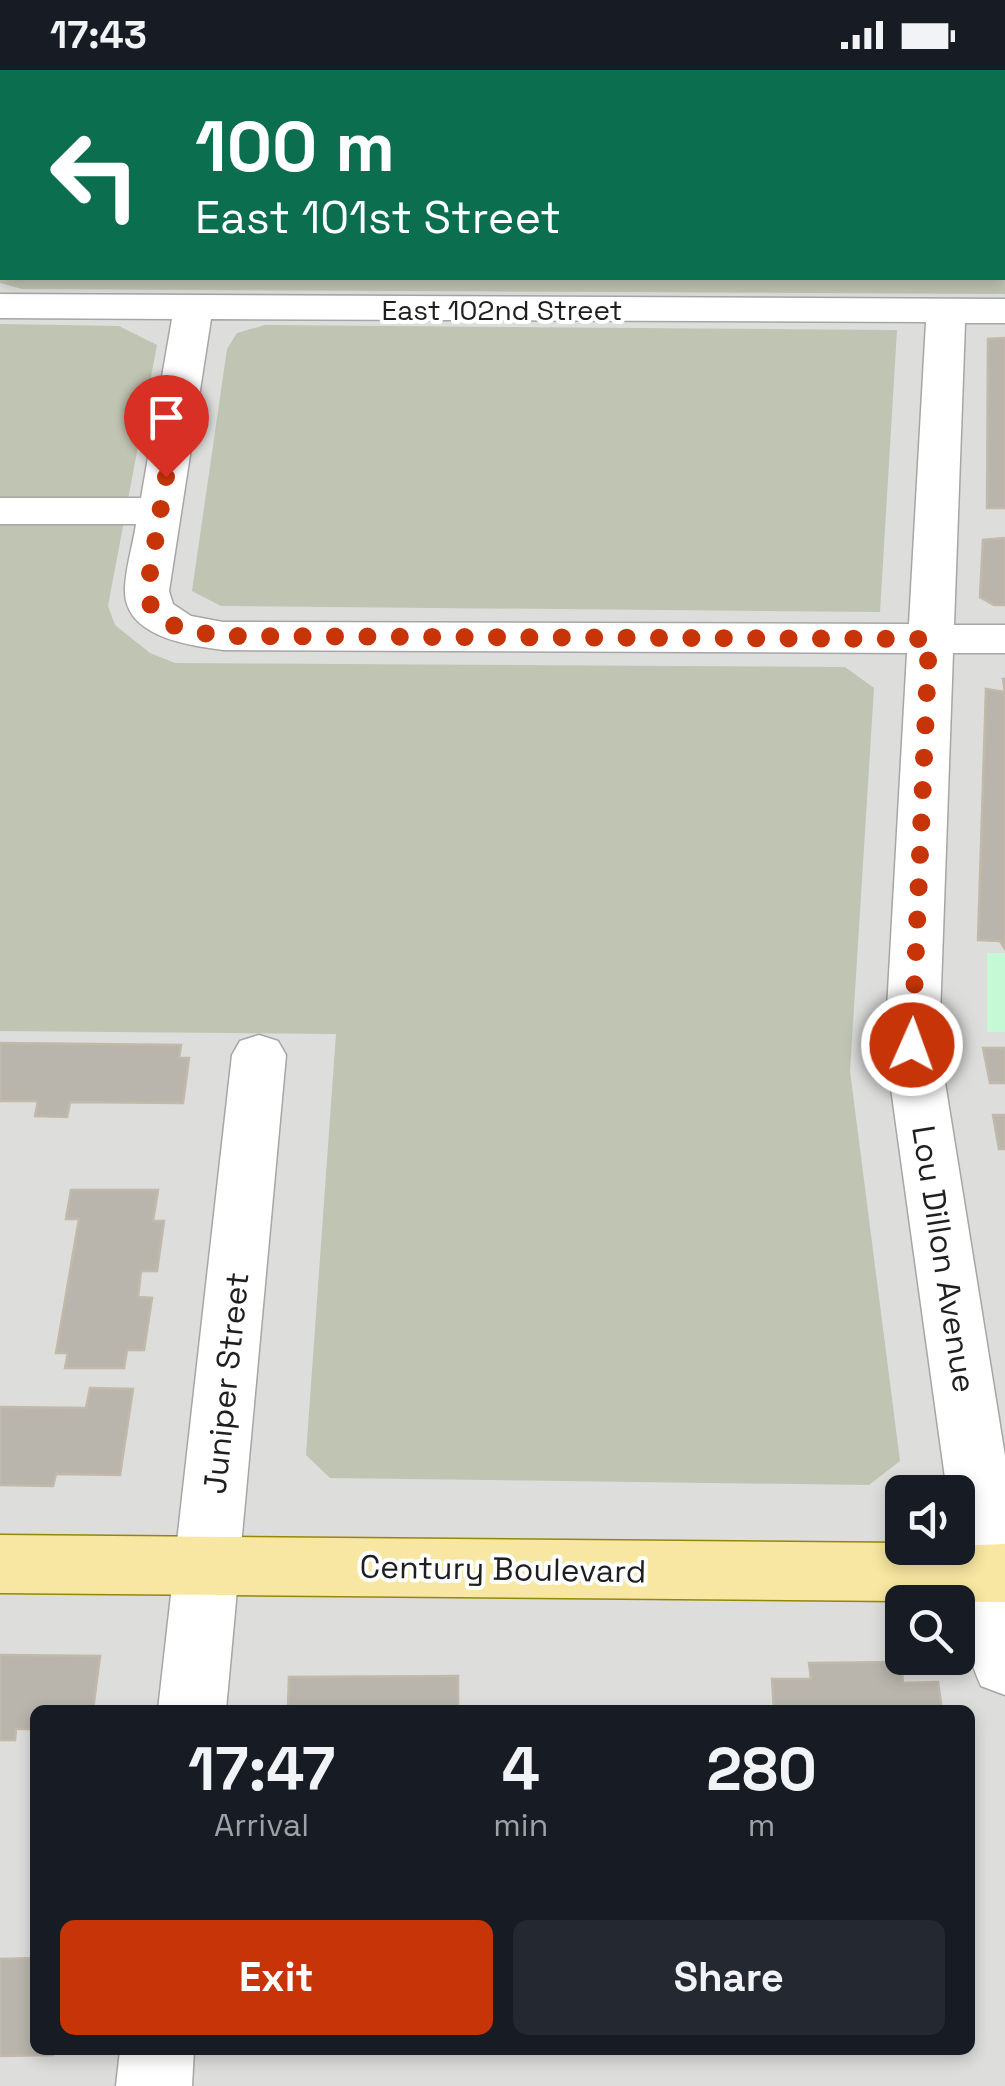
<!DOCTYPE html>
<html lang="en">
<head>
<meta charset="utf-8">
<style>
	:root { --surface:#171b24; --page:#242831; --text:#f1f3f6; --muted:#9ea1a6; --accent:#c73408 }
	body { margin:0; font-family:"Space Grotesk",sans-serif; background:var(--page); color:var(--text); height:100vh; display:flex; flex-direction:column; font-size:38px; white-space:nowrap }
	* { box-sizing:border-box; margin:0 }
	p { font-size:32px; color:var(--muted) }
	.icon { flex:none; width:55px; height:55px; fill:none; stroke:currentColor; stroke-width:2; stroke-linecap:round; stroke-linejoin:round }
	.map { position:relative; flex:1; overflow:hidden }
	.panel { position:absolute; left:30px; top:1635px; width:945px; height:350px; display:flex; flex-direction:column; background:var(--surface); border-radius:15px; box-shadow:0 5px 15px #0003 }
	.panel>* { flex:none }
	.hud { position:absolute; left:0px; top:0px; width:1005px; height:210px; box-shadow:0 5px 15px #0003; background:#0b6e4f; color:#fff; overflow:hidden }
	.controls { position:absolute; left:885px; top:1405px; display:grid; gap:20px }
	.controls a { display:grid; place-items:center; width:90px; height:90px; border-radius:15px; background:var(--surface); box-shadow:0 5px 15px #0003; font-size:50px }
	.pin { position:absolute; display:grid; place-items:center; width:85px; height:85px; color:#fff; margin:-102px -42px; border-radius:50% 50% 50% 0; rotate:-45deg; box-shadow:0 0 10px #0007 }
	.pin .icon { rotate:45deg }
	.me { position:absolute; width:110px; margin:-55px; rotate:2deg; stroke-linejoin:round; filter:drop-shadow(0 0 8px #0008) }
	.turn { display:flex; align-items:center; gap:35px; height:210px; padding:0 30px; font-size:45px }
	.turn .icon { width:130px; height:130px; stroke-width:2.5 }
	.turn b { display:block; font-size:70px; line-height:85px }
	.eta { display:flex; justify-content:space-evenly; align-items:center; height:170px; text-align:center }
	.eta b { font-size:60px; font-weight:700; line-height:70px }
	.primary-button { display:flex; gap:20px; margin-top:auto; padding:20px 30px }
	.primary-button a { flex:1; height:115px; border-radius:15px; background:var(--accent); color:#fff; font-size:40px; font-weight:700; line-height:115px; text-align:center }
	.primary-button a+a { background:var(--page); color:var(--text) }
	.status { display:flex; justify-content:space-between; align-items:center; height:70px; padding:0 50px; background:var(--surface); direction:ltr }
	.status svg { height:28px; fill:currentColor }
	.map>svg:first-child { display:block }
	.residential { fill:#dddddc; fill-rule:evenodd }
	.construction { fill:#c0c4b2 }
	.park { fill:#c5f8d5 }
	.building { fill:#b9b5ac; stroke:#c1b9a9; stroke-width:2.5 }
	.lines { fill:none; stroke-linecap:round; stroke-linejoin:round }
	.minor-casing { stroke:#a6a6a6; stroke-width:3 }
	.major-casing { stroke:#958706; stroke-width:3 }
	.minor { fill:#fff; fill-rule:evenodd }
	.major { fill:#f8e7a2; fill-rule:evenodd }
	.route { stroke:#c73408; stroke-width:18; stroke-dasharray:0 32.4 }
	.labels { text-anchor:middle; stroke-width:8; stroke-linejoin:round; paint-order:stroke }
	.far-street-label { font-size:28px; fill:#1f1f1f; stroke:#fff }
	.street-label { font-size:32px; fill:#1f1f1f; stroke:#fff }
</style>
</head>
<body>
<div class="status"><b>17:43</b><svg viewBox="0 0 49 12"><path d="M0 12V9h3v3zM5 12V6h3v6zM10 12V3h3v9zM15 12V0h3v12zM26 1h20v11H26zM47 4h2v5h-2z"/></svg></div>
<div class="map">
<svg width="1005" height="2016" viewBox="0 0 1005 2016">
	<rect width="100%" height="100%" fill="#f0efe6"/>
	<path class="residential" d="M0,47L2,208H1002L1005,48V2016H0ZM902,1422H958V1478H902ZM902,1532H958V1588H902ZM35,1640H970V1980H35Z"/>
	<g class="construction">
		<path d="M1003,48L1005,224L22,219L0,213L2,146V208H1002Z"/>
		<path d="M0,254L119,256L157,275L108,536L115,555L150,583L175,593L845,597L874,618L850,1001L900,1391L869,1415L330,1408L306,1385L336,964L0,961Z"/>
		<path d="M265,255L897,260L880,542L221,536L192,521L227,279L237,263Z"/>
	</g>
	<rect class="park" x="987" y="883" width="18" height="79"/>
	<g class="building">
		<path d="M1005,268V438H987L988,269Z"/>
		<path d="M1005,468V535H994L980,527L983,470Z"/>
		<path d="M1003,609H1005V879L1000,871L978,870L986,619L1005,622Z"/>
		<path d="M0,973L181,975L179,988H189L183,1033L70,1032L67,1047L35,1046L38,1031H0Z"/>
		<path d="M983,978H1005V1013H990Z"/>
		<path d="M993,1045H1005V1079H999Z"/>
		<path d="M71,1120H158L153,1151H164L157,1201H141L138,1227L152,1228L144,1280H127L124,1298H65L68,1283H56L79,1149H66Z"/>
		<path d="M90,1318L133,1319L120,1405L56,1404L53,1416L0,1415V1337L86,1338Z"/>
		<path d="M0,1585L100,1586L93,1640H35V1659H16L15,1670H0Z"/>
		<path d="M901,1592L903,1613L938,1612L942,1640H774L772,1609H811L809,1593Z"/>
		<path d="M458,1606V1640H288L289,1607Z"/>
		<path d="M35,1888V1980H53V1985L0,1986V1889Z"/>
	</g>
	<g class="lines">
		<defs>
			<g id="minor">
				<rect x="245" y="0" width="34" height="2"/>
				<rect x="463" y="0" width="34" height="2"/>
				<rect x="607" y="0" width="34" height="2"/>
				<rect x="664" y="0" width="34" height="2"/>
				<path d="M875,0H909L910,2H876Z"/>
				<rect x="1002" y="21" width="3" height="20"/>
				<path d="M0,224L1005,229V253H965L954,555H1005V583H953L939,975L1005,1386V1625L981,1616C954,1557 958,1484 958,1422H947L885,975L907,583L223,580C188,575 122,567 125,517C126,496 133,475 136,454H0V428H141L172,249L0,248ZM211,249L926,252L909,554L223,552L191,546L173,534L169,521Z"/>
				<path d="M259,965L278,971L286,985L226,1640H158L232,985L240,971Z"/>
				<path d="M120,1980H194L192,2016H116Z"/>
			</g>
			<path id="major" d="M0,1465L902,1473V1478L1005,1474V1532L0,1523Z"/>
		</defs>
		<use href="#minor" class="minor-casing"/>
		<use href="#major" class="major-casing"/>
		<use href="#minor" class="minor"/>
		<use href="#major" class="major"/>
	</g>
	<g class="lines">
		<path class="route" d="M166,407L147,521C151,559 192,561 223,566L929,569L912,975"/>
	</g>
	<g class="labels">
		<g class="far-street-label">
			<text x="502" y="250">East 102nd Street</text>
		</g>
		<g class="street-label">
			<text transform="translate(944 1189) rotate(81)" y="11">Lou Dillon Avenue</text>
			<text transform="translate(226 1313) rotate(-84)" y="11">Juniper Street</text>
			<text transform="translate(503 1499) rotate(1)" y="11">Century Boulevard</text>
		</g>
	</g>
</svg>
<div class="controls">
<a><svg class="icon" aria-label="sound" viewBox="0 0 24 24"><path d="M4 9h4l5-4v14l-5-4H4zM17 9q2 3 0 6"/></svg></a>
<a><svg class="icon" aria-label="search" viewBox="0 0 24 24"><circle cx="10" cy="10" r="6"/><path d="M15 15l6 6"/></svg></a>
</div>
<div class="pin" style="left:166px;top:407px;background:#d93025"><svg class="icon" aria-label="arrive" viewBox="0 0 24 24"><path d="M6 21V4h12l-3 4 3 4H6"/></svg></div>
<svg class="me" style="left:912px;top:975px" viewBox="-20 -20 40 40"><circle r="17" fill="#c73408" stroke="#fff" stroke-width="3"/><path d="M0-11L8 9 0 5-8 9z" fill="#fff"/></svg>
<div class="hud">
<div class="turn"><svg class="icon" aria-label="left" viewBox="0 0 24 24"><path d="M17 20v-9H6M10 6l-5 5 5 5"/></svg><div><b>100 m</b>East 101st Street</div></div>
</div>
<section class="panel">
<div class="eta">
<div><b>17:47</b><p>Arrival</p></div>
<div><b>4</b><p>min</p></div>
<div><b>280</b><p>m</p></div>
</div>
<div class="primary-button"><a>Exit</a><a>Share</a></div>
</section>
</div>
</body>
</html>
